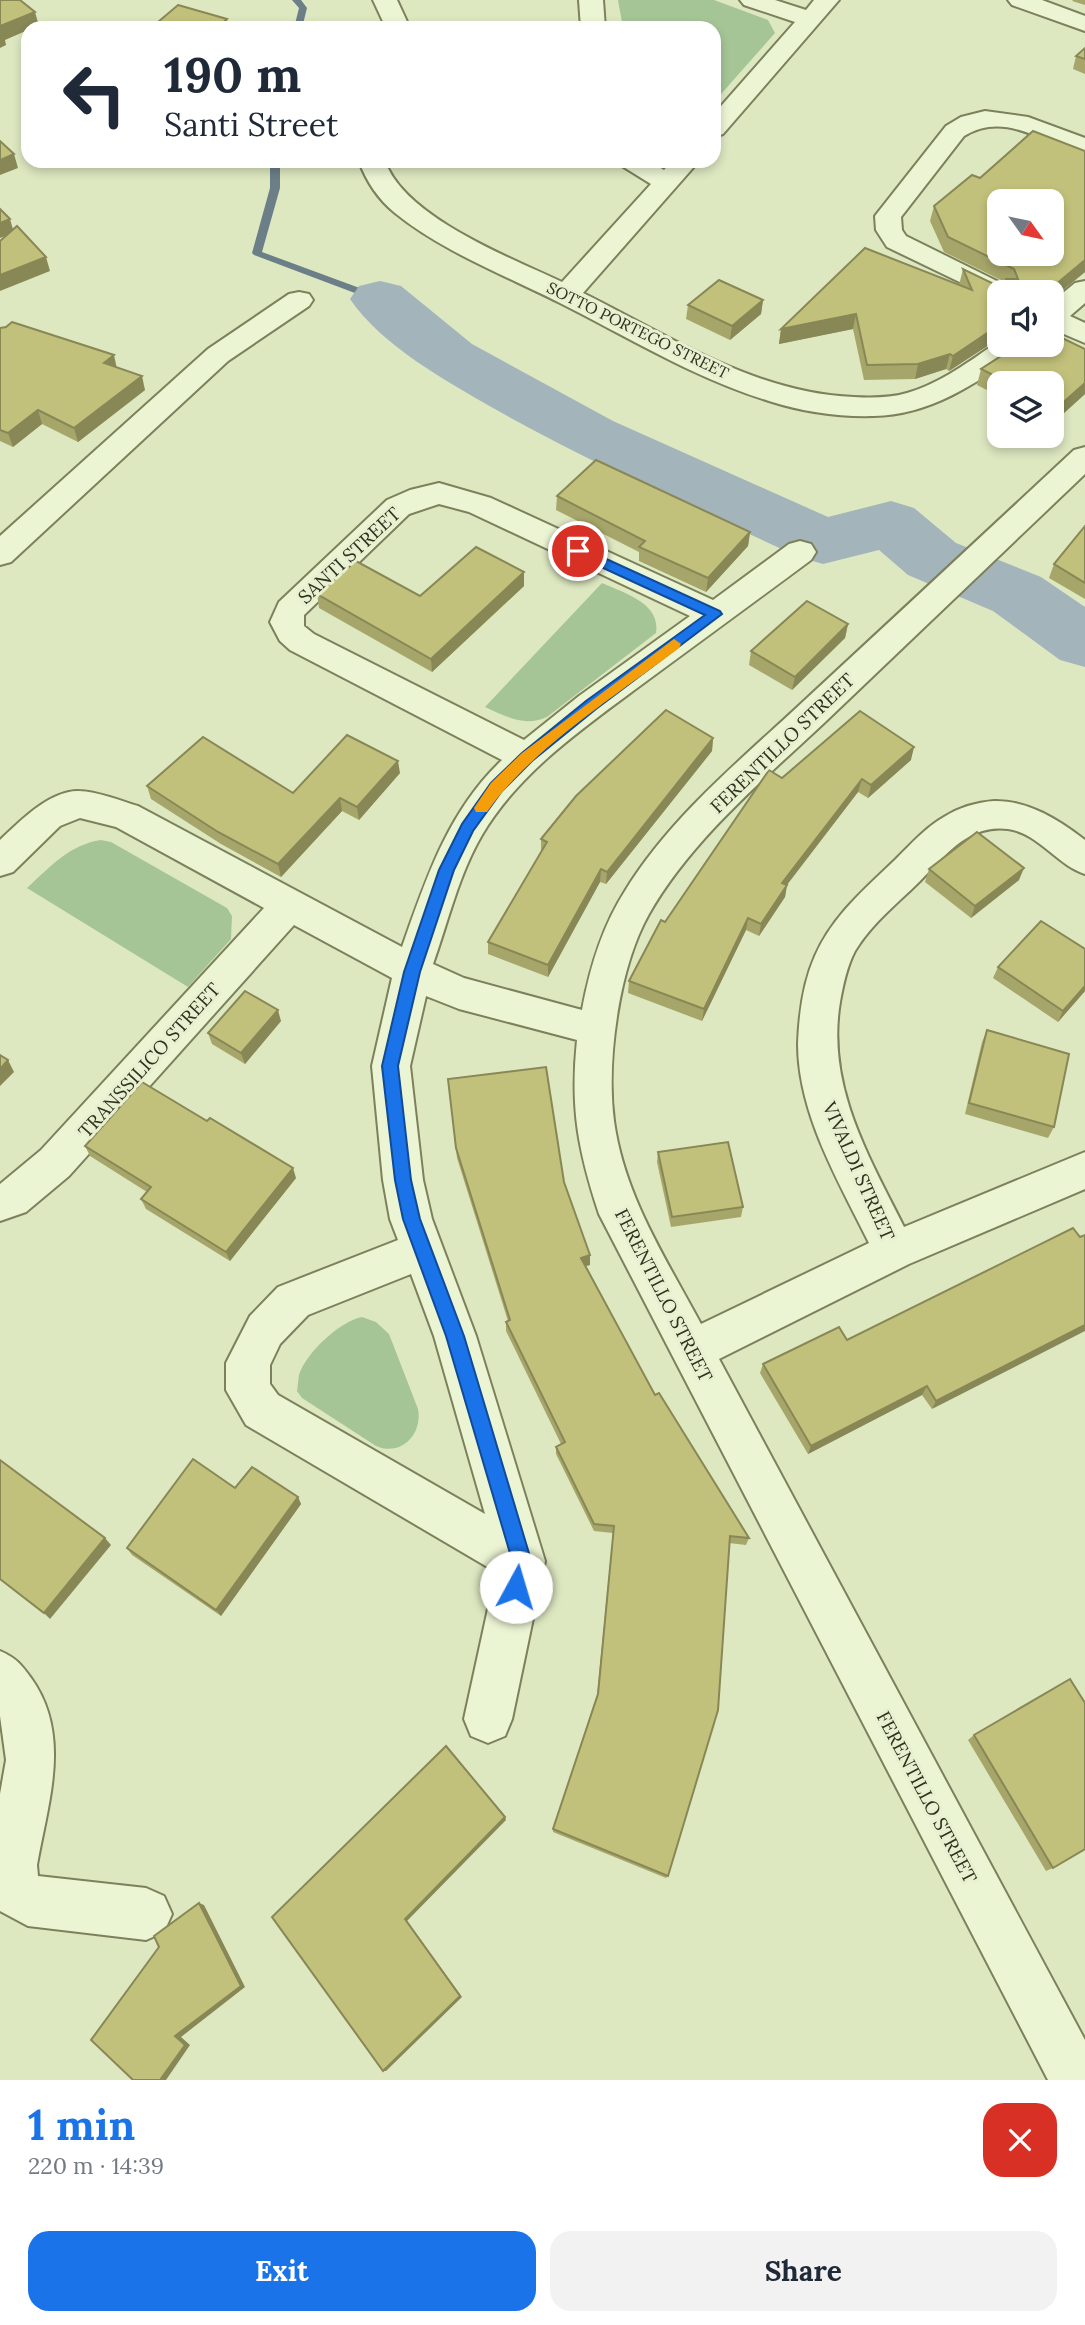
<!DOCTYPE html>
<html lang="en">
<head>
<meta charset="utf-8">
<style>
	:root { --surface:#fff; --page:#f2f2f3; --text:#1f2937; --muted:#747a83; --accent:#1a73e8 }
	body { margin:0; font-family:Lora,serif; background:var(--page); color:var(--text); height:100vh; display:flex; flex-direction:column; font-size:26px; white-space:nowrap }
	* { box-sizing:border-box; margin:0 }
	p { font-size:23px; color:var(--muted) }
	.icon { flex:none; width:38px; height:38px; fill:none; stroke:currentColor; stroke-width:2; stroke-linecap:round; stroke-linejoin:round }
	.map { position:relative; height:2080px; overflow:hidden }
	.sheet { display:flex; flex-direction:column; background:var(--surface); flex:1 }
	.sheet>* { flex:none }
	.hud { position:absolute; left:21px; top:21px; width:700px; height:147px; border-radius:21px; box-shadow:0 4px 10px #0003; background:#fff; color:var(--text); overflow:hidden }
	.needle { width:46px; rotate:123deg }
	.fabs { position:absolute; left:987px; top:189px; display:grid; gap:14px }
	.fabs a { display:grid; place-items:center; width:77px; height:77px; border-radius:14px; background:var(--surface); box-shadow:0 4px 10px #0003; font-size:35px }
	.pin { position:absolute; display:grid; place-items:center; width:60px; height:60px; color:#fff; margin:-30px; border:4px solid #fff; border-radius:50%; box-shadow:0 2px 7px #0007 }
	.me { position:absolute; width:77px; margin:-38px; rotate:6deg; stroke-linejoin:round; filter:drop-shadow(0 0 5px #0008) }
	.turn { display:flex; align-items:center; gap:24px; height:147px; padding:0 28px; font-size:32px }
	.turn .icon { width:91px; height:91px; stroke-width:2.5 }
	.turn b { display:block; font-size:49px; line-height:60px }
	.round { display:grid; place-items:center; flex:none; width:74px; height:74px; border-radius:21px; background:var(--page) }
	.head { display:flex; align-items:center; justify-content:space-between; height:119px; padding:0 28px }
	h1 { font-size:42px; font-weight:700; line-height:52px; color:var(--accent) }
	.primary-button { display:flex; gap:14px; margin-top:auto; padding:14px 28px }
	.primary-button a { flex:1; height:80px; border-radius:21px; background:var(--accent); color:#fff; font-size:28px; font-weight:700; line-height:80px; text-align:center }
	.primary-button a+a { background:var(--page); color:var(--text) }
	.map>svg:first-child { display:block }
	.green { fill:#a5c597 }
	.lines { fill:none; stroke-linecap:round; stroke-linejoin:round }
	.stream { fill:#6c7f88; fill-rule:evenodd }
	.river { fill:#a3b4bb; fill-rule:evenodd }
	.minor-casing { stroke:#7c805b; stroke-width:4 }
	.minor { fill:#ebf4d3; fill-rule:evenodd }
	.wall { fill:#a7a66a }
	.shaded-wall { fill:#888756 }
	.building { fill:#c2c17b; stroke:#888756; stroke-width:2; fill-rule:evenodd }
	.route { fill:#1a73e8; stroke:#114b97; stroke-width:2 }
	.slow { fill:#f59e0b }
	.labels { text-anchor:middle; stroke-width:6; stroke-linejoin:round; paint-order:stroke }
	.far-street-label { font-size:16px; fill:#30311d; stroke:#e7f0d0 }
	.street-label { font-size:19px; fill:#30311d; stroke:#e7f0d0 }
</style>
</head>
<body>
<div class="map">
<svg width="1085" height="2080" viewBox="0 0 1085 2080">
	<rect width="100%" height="100%" fill="#dde8c1"/>
	<g class="green">
		<path d="M618,0H714L768,20L775,33L714,102V28H623Z"/>
		<path d="M602,583C624,593 661,603 656,633L547,717C524,727 507,717 485,707Z"/>
		<path d="M101,840L111,842L227,908L232,916L231,939L188,987L27,888C51,866 69,845 101,840Z"/>
		<path d="M362,1317L376,1322L389,1334L418,1409C423,1434 401,1457 376,1446L302,1398L297,1391C298,1386 298,1380 299,1375C306,1353 340,1321 362,1317Z"/>
	</g>
	<g class="lines">
		<g class="stream">
			<path d="M292,0H301L307,8L302,28H294L299,8Z"/>
			<path d="M270,161H280V188L262,252L384,297V301H376L254,255L252,253L270,188Z"/>
		</g>
		<path class="river" d="M380,281L401,286L472,344L613,421L828,517L891,501L914,508L956,543L1041,577L1085,607V667L1060,660L993,611L908,575L879,550L823,564L799,557C696,509 592,464 493,408C446,381 381,345 350,299L359,286Z"/>
		<defs>
			<g id="minor">
				<path d="M373,0H397L410,28H386Z"/>
				<path d="M579,0H603L605,28H581Z"/>
				<path d="M740,0H775L806,10L814,0H839L723,134L714,137V114L795,22L744,5Z"/>
				<path d="M1008,0H1042L1085,16V31L1012,5Z"/>
				<path d="M985,111L1028,117L1085,138V155C1043,144 1006,110 964,136L901,217L902,230L906,236L1009,287L1012,292H999V301L887,247L876,230L875,216L946,126L961,117Z"/>
				<path d="M359,161H385C404,217 511,258 562,282L651,184L622,166L618,161H649L664,170L672,161H699L583,293C670,336 754,393 854,397C872,398 890,398 907,393C941,383 970,361 999,341V345H1026L1022,351C977,383 931,415 874,416C839,417 803,412 769,401C694,378 628,337 558,302C504,275 442,251 395,213C379,200 366,181 359,161Z"/>
				<path d="M1085,281V303L1070,316L1085,323V343L1052,329V302L1075,283Z"/>
				<path d="M299,292L309,294L313,300L309,306L228,361L11,562L0,565V536L208,349L289,294Z"/>
				<path d="M1085,447V474C998,557 911,640 824,723C762,781 691,840 649,914C619,967 606,1061 614,1121C624,1195 666,1259 701,1324L869,1243C839,1182 798,1114 798,1044C799,1015 803,983 815,956C833,915 865,889 896,859C911,844 925,828 944,817C958,808 977,802 994,801C1028,800 1059,820 1085,840V874C1057,865 1038,833 1008,829C968,824 945,856 920,881C898,903 872,923 855,951C847,966 843,985 840,1002C826,1085 868,1155 904,1227L1085,1152V1189L909,1264L719,1359L1085,2040V2080H1048L599,1214C578,1150 570,1108 577,1040L459,1009L426,996L410,1066L423,1180L432,1219L476,1336L545,1561L512,1719L505,1736L488,1743L471,1736L464,1719L496,1572L246,1425L226,1390V1363L250,1316L278,1287L398,1240L390,1219L383,1180L372,1066L392,978L294,925L69,1176L26,1212L0,1221V1184L41,1150L264,908L116,827L80,818L60,826L13,872L0,876V840C19,822 50,790 79,791C97,791 121,801 138,806L402,947C426,879 448,811 502,760L290,650L280,641L270,622L279,602L387,500L410,490L439,483L491,498L713,600L789,544L800,541L811,544L816,552L811,560C757,600 703,640 648,680C589,724 520,770 482,835C459,874 448,922 433,964L464,978L582,1010C590,967 602,927 625,891C671,816 743,758 806,699C896,616 985,533 1074,450ZM439,504L469,512L690,616L579,696L524,740L314,634L304,626V615L409,514ZM411,1274L434,1336L485,1514L278,1395L270,1384V1365L280,1344L308,1315Z"/>
				<path d="M0,1651C16,1658 21,1664 31,1678C72,1735 48,1802 37,1865L38,1876L146,1888L164,1896L172,1914L164,1932L146,1940L28,1926L0,1911V1794L6,1760L0,1716Z"/>
			</g>
		</defs>
		<use href="#minor" class="minor-casing"/>
		<use href="#minor" class="minor"/>
	</g>
	<g class="wall">
		<path d="M1073,0H1085V5L1072,1Z"/>
		<path d="M1085,48V74L1073,69L1076,56Z"/>
		<path d="M934,206L1085,272L1052,299V292H999V340L998,339L949,371L946,369L915,379L864,380L853,329L779,344L781,329L959,285L963,269L1002,288H1003L1005,282L944,252L930,221Z"/>
		<path d="M763,300L761,314L730,340L686,319L688,305Z"/>
		<path d="M0,328L117,367L145,390L78,442L42,424L13,447L0,441Z"/>
		<path d="M1085,349V394L1053,423L1052,422V383H999V396L977,385L981,369Z"/>
		<path d="M557,496L750,532L748,546L706,592L639,561V552L556,510Z"/>
		<path d="M1085,526V599L1049,578L1054,564Z"/>
		<path d="M524,586L432,672L319,608L317,594L420,596Z"/>
		<path d="M848,624L845,638L792,690L749,665L751,651Z"/>
		<path d="M713,738L712,751L606,884L600,882L548,977L488,954V942L541,852V839Z"/>
		<path d="M911,760L868,798L858,792L787,885L785,897L759,936L746,930L702,1021L628,993L629,981L665,922L782,778Z"/>
		<path d="M400,773L359,820L342,811L281,877L221,844L151,799L147,786L293,793Z"/>
		<path d="M929,869L1019,880L971,918L925,882Z"/>
		<path d="M998,967L1085,991L1058,1022L993,978Z"/>
		<path d="M281,1021L245,1064L212,1044L208,1033Z"/>
		<path d="M987,1030L1054,1127L1048,1138L965,1114L982,1042Z"/>
		<path d="M448,1079L564,1182L590,1255V1265L586,1266L655,1395L749,1538L746,1545L729,1543L668,1876L666,1878L553,1832V1829L597,1695L613,1533L594,1531L556,1454V1447L561,1444L506,1331V1322L508,1321L457,1158Z"/>
		<path d="M85,1146L296,1178L230,1261L146,1209L141,1199L147,1192L90,1156Z"/>
		<path d="M658,1152L743,1207L741,1217L671,1227L657,1162Z"/>
		<path d="M1073,1228L932,1409L922,1395L808,1454L760,1373L763,1364L847,1340Z"/>
		<path d="M235,1488L298,1497L301,1504L221,1616L132,1555L127,1548Z"/>
		<path d="M974,1735L1053,1868L1046,1871L968,1740Z"/>
	</g>
	<g class="shaded-wall">
		<path d="M35,12L39,26L34,28H28V30L5,40L6,45L0,48V26Z"/>
		<path d="M227,19L228,28H217Z"/>
		<path d="M14,154L18,168L0,175V160Z"/>
		<path d="M10,219L14,233L0,238V223Z"/>
		<path d="M46,257L50,271L0,291V275Z"/>
		<path d="M1085,260V272L1052,299V292H1051L1055,285Z"/>
		<path d="M763,300L761,314L730,340L732,326Z"/>
		<path d="M856,314L853,329L779,344L781,329Z"/>
		<path d="M999,325V332L998,339L949,371L953,356Z"/>
		<path d="M950,354L946,369L915,379L918,364Z"/>
		<path d="M114,355L117,369L104,363Z"/>
		<path d="M142,376L145,390L78,442L74,428Z"/>
		<path d="M1085,383V394L1053,423L1058,407Z"/>
		<path d="M38,410L42,424L13,447L8,433Z"/>
		<path d="M750,532L748,546L706,592L708,578Z"/>
		<path d="M524,572V586L432,672L431,659Z"/>
		<path d="M848,624L845,638L792,690L795,677Z"/>
		<path d="M713,738L712,751L606,884L607,872Z"/>
		<path d="M914,747L911,760L868,798L871,785Z"/>
		<path d="M398,761L400,773L359,820L357,807Z"/>
		<path d="M862,779L858,792L779,895L782,883Z"/>
		<path d="M340,798L342,811L281,877L278,864Z"/>
		<path d="M1024,868L1019,880L971,918L975,906Z"/>
		<path d="M601,869L600,882L548,977V965Z"/>
		<path d="M787,885L785,897L759,936L761,924Z"/>
		<path d="M748,918L746,930L702,1021L704,1009Z"/>
		<path d="M1085,986V991L1058,1022L1063,1011Z"/>
		<path d="M278,1010L281,1021L245,1064L241,1053Z"/>
		<path d="M8,1060L14,1072L0,1086V1069Z"/>
		<path d="M293,1168L296,1178L230,1261L226,1252Z"/>
		<path d="M590,1255V1265L581,1267V1258Z"/>
		<path d="M1085,1325V1331L932,1409L936,1401Z"/>
		<path d="M927,1386L922,1395L808,1454L811,1446Z"/>
		<path d="M298,1497L301,1504L221,1616L216,1610Z"/>
		<path d="M105,1538L111,1545L50,1619L44,1613Z"/>
		<path d="M505,1817L506,1820L407,1921L462,1997L386,2071H383L405,1919Z"/>
		<path d="M199,1903L204,1905L245,1987L181,2037L190,2045L166,2080H160L175,2036Z"/>
	</g>
	<g class="building">
		<path d="M0,0H20L35,12L0,26Z"/>
		<path d="M178,5L227,19L217,28H151Z"/>
		<path d="M1085,48V59L1076,56Z"/>
		<path d="M1033,131L1085,151V260L1055,285L1054,290L1051,292H999V325L953,356L950,354L918,364L867,365L856,314L781,329L865,248L972,290L963,269L1002,288L1005,287L1006,279H1018L1014,269L948,237L934,206L972,175L980,178ZM999,201H1052V254H999Z"/>
		<path d="M0,141L14,154L0,160Z"/>
		<path d="M0,209L10,219L0,223Z"/>
		<path d="M17,226L46,257L0,275V241Z"/>
		<path d="M719,280L763,300L732,326L688,305Z"/>
		<path d="M12,322L114,355L104,363L142,376L74,428L38,410L8,433L0,430V328L6,327Z"/>
		<path d="M1052,333L1085,349V383L1058,407L1052,404V383H1009L981,369L1018,345H1052Z"/>
		<path d="M596,460L750,532L708,578L639,547L645,541L557,496Z"/>
		<path d="M1085,526V583L1054,564Z"/>
		<path d="M476,547L524,572L431,659L317,594L356,561L420,596Z"/>
		<path d="M807,601L848,624L795,677L751,651Z"/>
		<path d="M666,710L713,738L607,872L601,869L548,965L488,942L547,842L541,839L576,796Z"/>
		<path d="M860,711L914,747L871,785L862,779L782,883L787,885L761,924L748,918L704,1009L629,981L661,920L665,922L769,770L782,778Z"/>
		<path d="M347,735L398,761L357,807L340,798L278,864L218,832L147,786L203,737L293,793Z"/>
		<path d="M977,832L1024,868L975,906L929,869Z"/>
		<path d="M1041,921L1085,949V986L1063,1011L998,967Z"/>
		<path d="M245,991L278,1010L241,1053L208,1033Z"/>
		<path d="M987,1030L1069,1054L1054,1127L969,1103Z"/>
		<path d="M0,1055L8,1060L0,1069Z"/>
		<path d="M546,1067L564,1182L590,1255L581,1258L655,1395L659,1393L749,1538L730,1536L718,1710L668,1876L553,1829L598,1694L614,1526L594,1524L556,1447L565,1442L506,1322L510,1320L456,1148L448,1079Z"/>
		<path d="M142,1082L207,1121L210,1118L293,1168L226,1252L141,1199L151,1187L85,1146Z"/>
		<path d="M728,1142L743,1207L672,1217L658,1152Z"/>
		<path d="M1073,1228L1080,1237L1085,1235V1325L936,1401L927,1386L811,1446L763,1364L839,1327L847,1340Z"/>
		<path d="M193,1459L235,1488L252,1467L298,1497L216,1610L127,1548Z"/>
		<path d="M0,1460L105,1538L44,1613L0,1579Z"/>
		<path d="M1070,1679L1085,1703V1849L1053,1868L974,1735Z"/>
		<path d="M446,1746L505,1817L405,1919L460,1996L383,2071L272,1917Z"/>
		<path d="M199,1903L241,1986L175,2036L185,2045L160,2080H133L91,2040L159,1947L154,1936Z"/>
	</g>
	<path class="route" d="M578,546L720,611L722,614L596,709L532,761L502,791L473,831L454,870L420,972L398,1066L411,1180L420,1219L464,1336L531,1560L523,1594L516,1597L509,1594L506,1587L512,1560L446,1336L403,1219L395,1180L382,1066L404,972L439,870L462,824L491,783L522,753L586,701L705,615L573,554V548Z"/>
	<path class="slow" d="M674,639L681,644L679,648C617,695 531,749 487,812H476L474,808L491,783L522,753Z"/>
	<g class="labels">
		<g class="far-street-label">
			<text transform="translate(638 330) rotate(26)" y="6">SOTTO PORTEGO STREET</text>
		</g>
		<g class="street-label">
			<text transform="translate(349 555) rotate(-43)" y="7">SANTI STREET</text>
			<text transform="translate(782 743) rotate(-44)" y="7">FERENTILLO STREET</text>
			<text transform="translate(149 1060) rotate(-48)" y="7">TRANSSILICO STREET</text>
			<text transform="translate(859 1171) rotate(66)" y="7">VIVALDI STREET</text>
			<text transform="translate(664 1295) rotate(63)" y="7">FERENTILLO STREET</text>
			<text transform="translate(927 1797) rotate(62)" y="7">FERENTILLO STREET</text>
		</g>
	</g>
</svg>
<div class="fabs">
<a><svg class="needle" viewBox="-14 -14 28 28"><path d="M0-13l5 13h-10z" fill="#e53935"/><path d="M0 13l5-13h-10z" fill="#747a83"/></svg></a>
<a><svg class="icon" aria-label="sound" viewBox="0 0 24 24"><path d="M4 9h4l5-4v14l-5-4H4zM17 9q2 3 0 6"/></svg></a>
<a><svg class="icon" aria-label="layers" viewBox="0 0 24 24"><path d="M12 4l9 5-9 5-9-5zM3 14l9 5 9-5"/></svg></a>
</div>
<div class="pin" style="left:578px;top:551px;background:#d93025"><svg class="icon" aria-label="arrive" viewBox="0 0 24 24"><path d="M6 21V4h12l-3 4 3 4H6"/></svg></div>
<svg class="me" style="left:516px;top:1587px" viewBox="-20 -20 40 40"><circle r="19" fill="#fff"/><path d="M0-13L10 11 0 6-10 11z" fill="#1a73e8"/></svg>
<div class="hud">
<div class="turn"><svg class="icon" aria-label="left" viewBox="0 0 24 24"><path d="M17 20v-9H6M10 6l-5 5 5 5"/></svg><div><b>190 m</b>Santi Street</div></div>
</div>
</div>
<section class="sheet">
<div class="head"><div><h1>1 min</h1><p>220 m · 14:39</p></div><a class="round" style="background:#d93025;color:#fff"><svg class="icon" aria-label="close" viewBox="0 0 24 24"><path d="M6 6l12 12M18 6L6 18"/></svg></a></div>
<div class="primary-button"><a>Exit</a><a>Share</a></div>
</section>
</body>
</html>
